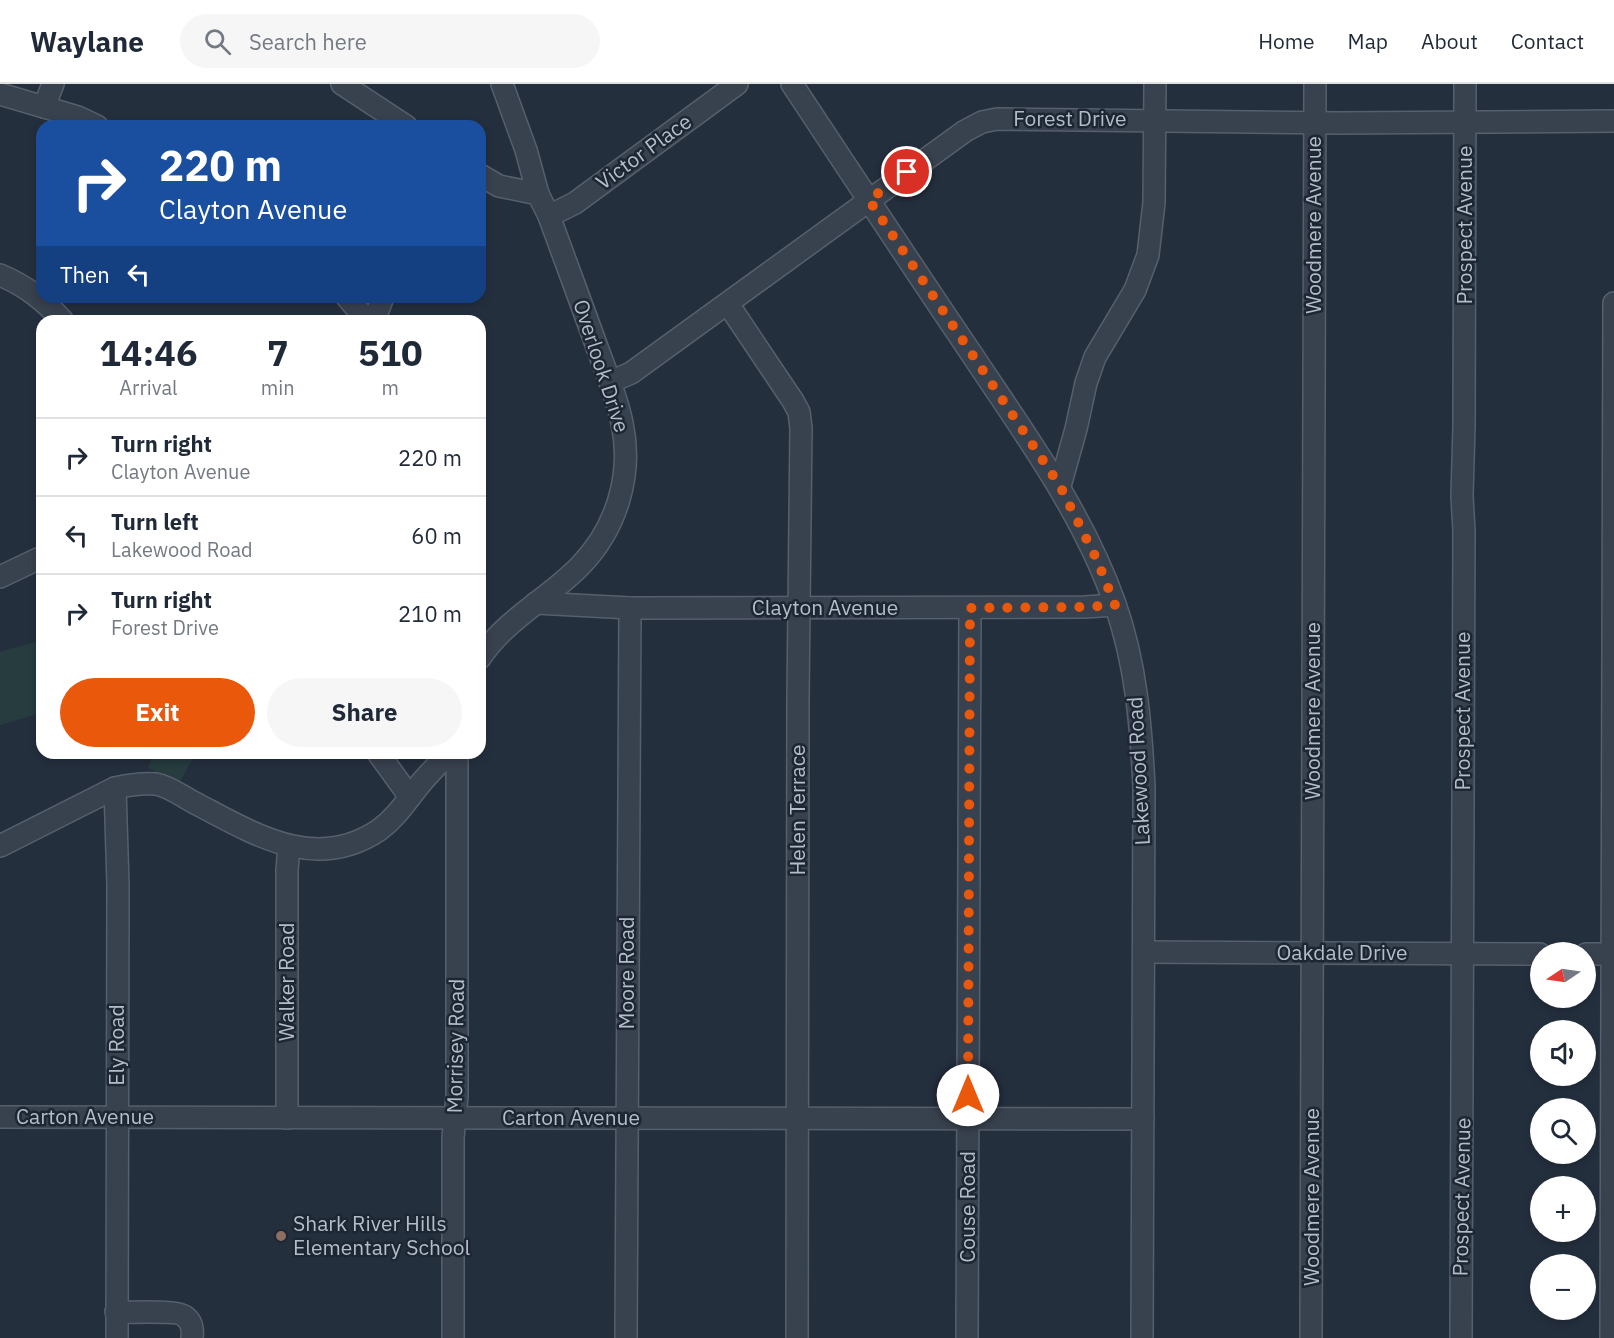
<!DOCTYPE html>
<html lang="en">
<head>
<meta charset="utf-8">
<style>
	:root { --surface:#fff; --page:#f6f6f7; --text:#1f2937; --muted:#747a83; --line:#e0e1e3; --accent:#ea580c }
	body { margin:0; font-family:"IBM Plex Sans",sans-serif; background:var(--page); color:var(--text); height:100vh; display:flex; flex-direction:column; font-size:22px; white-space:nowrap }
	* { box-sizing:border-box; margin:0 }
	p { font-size:20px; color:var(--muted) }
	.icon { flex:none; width:33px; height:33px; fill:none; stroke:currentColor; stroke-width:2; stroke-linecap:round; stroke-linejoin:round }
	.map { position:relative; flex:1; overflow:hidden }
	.panel { position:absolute; left:36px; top:231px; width:450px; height:444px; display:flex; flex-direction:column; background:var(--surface); border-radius:18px; box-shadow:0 3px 9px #0003 }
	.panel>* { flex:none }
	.hud { position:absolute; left:36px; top:36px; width:450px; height:183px; border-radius:18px; box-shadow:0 3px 9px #0003; background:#1a4fa0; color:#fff; overflow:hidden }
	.needle { width:39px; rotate:257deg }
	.tools { position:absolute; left:1530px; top:858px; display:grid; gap:12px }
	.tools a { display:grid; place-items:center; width:66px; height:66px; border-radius:50%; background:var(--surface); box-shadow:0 3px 9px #0003; font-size:30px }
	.pin { position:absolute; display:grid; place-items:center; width:51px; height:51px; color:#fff; margin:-26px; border:3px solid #fff; border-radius:50%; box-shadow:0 2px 6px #0007 }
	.me { position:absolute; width:66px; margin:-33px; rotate:0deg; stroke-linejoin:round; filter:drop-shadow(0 0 4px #0008) }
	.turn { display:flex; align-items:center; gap:21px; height:126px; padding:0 24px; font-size:27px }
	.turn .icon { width:78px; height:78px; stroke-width:2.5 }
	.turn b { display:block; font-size:42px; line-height:51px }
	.then { display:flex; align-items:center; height:57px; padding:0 24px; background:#0003; gap:12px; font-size:22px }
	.eta { display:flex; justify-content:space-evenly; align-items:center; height:102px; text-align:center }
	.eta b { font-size:36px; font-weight:700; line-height:42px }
	.primary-button { display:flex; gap:12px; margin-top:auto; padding:12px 24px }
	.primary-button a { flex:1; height:69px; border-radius:36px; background:var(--accent); color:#fff; font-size:24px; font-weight:700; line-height:69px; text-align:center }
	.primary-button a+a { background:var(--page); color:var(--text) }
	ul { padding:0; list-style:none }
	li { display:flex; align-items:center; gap:18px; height:78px; padding:0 24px; border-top:2px solid var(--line) }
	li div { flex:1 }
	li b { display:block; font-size:22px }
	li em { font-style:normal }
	header { display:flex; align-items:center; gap:36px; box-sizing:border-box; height:84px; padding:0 30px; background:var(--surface); border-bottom:2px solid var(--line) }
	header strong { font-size:28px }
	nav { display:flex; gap:33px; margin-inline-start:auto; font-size:21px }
	.search { width:420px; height:54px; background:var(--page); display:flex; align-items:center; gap:15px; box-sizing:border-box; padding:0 21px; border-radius:33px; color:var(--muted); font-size:22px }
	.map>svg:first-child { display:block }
	.green { fill:#263c3f }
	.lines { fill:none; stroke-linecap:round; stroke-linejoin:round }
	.minor-casing { stroke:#565f6c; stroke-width:24 }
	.minor { stroke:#38414e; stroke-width:21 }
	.route { stroke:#ea580c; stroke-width:10; stroke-dasharray:0 18 }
	.education-dot { fill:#8d6e63; stroke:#1d2633; stroke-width:2 }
	.labels { text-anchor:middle; stroke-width:5; stroke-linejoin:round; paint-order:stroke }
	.street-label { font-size:21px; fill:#b4bcc9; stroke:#1d2633 }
	.poi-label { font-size:21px; fill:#b4bcc9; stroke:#1d2633; text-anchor:start }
</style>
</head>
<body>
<header>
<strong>Waylane</strong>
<div class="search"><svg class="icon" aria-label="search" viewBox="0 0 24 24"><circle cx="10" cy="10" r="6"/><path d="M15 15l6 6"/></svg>Search here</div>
<nav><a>Home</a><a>Map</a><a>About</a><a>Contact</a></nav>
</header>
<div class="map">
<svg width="1614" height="1254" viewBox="0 0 1614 1254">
	<rect width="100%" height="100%" fill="#242f3e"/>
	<g class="green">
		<path d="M42,556V629L0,641V568Z"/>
		<path d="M154,669H196L179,700L148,684Z"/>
	</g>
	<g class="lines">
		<defs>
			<g id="minor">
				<path d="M342,0L406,42"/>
				<path d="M502,0L526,66L538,110"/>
				<path d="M792,0C852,91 912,182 973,272C1026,352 1083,429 1115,520C1136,579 1141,641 1144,703L1142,1254"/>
				<path d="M0,10L78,33L97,42"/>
				<path d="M44,23L53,0"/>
				<path d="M480,91L499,102L538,110L549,132C564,172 578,212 593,252C603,281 616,309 622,339C633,390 617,444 580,482C549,514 506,535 480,574"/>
				<path d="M549,132L575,119L737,0"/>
				<path d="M0,191C26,202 44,216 63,237"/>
				<path d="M347,213L367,237"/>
				<path d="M728,220L793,317L799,328L801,344L798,614L797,1254"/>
				<path d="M374,237L383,213"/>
				<path d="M610,298L631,289L965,47L982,38L997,35L1338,39L1614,37"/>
				<path d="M1060,402L1076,345L1086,299L1095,273L1135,206L1148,171L1154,119L1155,0"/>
				<path d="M0,493L42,473"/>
				<path d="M536,519L630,524L1085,523L1115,521"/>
				<path d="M378,669L410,713"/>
				<path d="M115,704L118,801L117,1254"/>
				<path d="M0,762L115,704C128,701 142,699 156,700C168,702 182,712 193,718C251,748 314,790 379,746C397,733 407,716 421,699C430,688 440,679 449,669"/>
				<path d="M1144,868L1540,870"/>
				<path d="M1586,870H1614"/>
				<path d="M0,1033L1143,1035"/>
				<path d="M287,1034V786L289,763"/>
				<path d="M116,1228C128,1229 177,1226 184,1232C192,1237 193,1246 192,1254"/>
				<path d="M453,1254V1054L457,1012V669"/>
				<path d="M626,1254L630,524"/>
				<path d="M967,1254L970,524"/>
				<path d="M1311,1254L1315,0"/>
				<path d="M1461,1254L1464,447L1462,412L1464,342L1465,0"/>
				<path d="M1611,1254L1614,219"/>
			</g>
		</defs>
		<use href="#minor" class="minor-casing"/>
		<use href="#minor" class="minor"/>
	</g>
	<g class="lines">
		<path class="route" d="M907,88L869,116L1060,402L1097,476L1115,521L1085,523L970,524L968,1011"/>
	</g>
	<circle class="education-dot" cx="281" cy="1152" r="6"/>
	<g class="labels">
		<g class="street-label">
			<text x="1070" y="42">Forest Drive</text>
			<text transform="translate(644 68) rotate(-36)" y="7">Victor Place</text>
			<text transform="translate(1314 141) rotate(-90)" y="7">Woodmere Avenue</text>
			<text transform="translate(1465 141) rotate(-90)" y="7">Prospect Avenue</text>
			<text transform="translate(601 282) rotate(72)" y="7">Overlook Drive</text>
			<text x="825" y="531">Clayton Avenue</text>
			<text transform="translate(1313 627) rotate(-90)" y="7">Woodmere Avenue</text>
			<text transform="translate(1463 627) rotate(-90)" y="7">Prospect Avenue</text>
			<text transform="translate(1139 687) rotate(-93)" y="7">Lakewood Road</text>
			<text transform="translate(798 726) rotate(-90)" y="7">Helen Terrace</text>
			<text x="1342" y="876">Oakdale Drive</text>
			<text transform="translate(627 889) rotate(-90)" y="7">Moore Road</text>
			<text transform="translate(287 898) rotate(-90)" y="7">Walker Road</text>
			<text transform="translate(117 961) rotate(-90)" y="7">Ely Road</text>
			<text transform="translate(456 962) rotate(-89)" y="7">Morrisey Road</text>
			<text x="85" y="1040">Carton Avenue</text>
			<text x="571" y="1041">Carton Avenue</text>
			<text transform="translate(1312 1113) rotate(-90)" y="7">Woodmere Avenue</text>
			<text transform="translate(1462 1113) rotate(-89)" y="7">Prospect Avenue</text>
			<text transform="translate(968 1123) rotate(-90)" y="7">Couse Road</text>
		</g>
		<g class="poi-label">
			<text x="293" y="1147">Shark River Hills<tspan x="293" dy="24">Elementary School</tspan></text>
		</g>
	</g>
</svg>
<div class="tools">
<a><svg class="needle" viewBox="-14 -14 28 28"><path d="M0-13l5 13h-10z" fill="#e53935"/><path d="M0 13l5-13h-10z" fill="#747a83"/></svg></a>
<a><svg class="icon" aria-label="sound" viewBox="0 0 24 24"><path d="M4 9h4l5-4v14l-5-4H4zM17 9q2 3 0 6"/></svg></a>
<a><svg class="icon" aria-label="search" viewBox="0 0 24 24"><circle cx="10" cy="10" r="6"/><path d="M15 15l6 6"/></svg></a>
<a>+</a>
<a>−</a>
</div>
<div class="pin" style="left:907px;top:88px;background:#d93025"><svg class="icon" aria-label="arrive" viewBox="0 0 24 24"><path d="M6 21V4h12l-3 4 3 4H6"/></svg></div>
<svg class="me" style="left:968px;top:1011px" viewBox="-20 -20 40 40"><circle r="19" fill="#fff"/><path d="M0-13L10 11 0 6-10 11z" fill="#ea580c"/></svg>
<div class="hud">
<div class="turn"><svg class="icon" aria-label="right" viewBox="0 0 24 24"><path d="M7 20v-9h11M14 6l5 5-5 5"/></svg><div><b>220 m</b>Clayton Avenue</div></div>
<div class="then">Then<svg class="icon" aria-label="left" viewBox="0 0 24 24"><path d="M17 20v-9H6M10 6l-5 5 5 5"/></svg></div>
</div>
<section class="panel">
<div class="eta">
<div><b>14:46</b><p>Arrival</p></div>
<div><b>7</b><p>min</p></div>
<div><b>510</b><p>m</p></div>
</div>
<ul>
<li><svg class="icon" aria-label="right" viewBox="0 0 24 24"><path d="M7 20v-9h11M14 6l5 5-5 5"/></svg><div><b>Turn right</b><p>Clayton Avenue</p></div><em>220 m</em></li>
<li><svg class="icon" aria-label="left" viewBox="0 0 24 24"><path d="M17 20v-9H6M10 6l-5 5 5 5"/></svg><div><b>Turn left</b><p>Lakewood Road</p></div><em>60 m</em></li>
<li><svg class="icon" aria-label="right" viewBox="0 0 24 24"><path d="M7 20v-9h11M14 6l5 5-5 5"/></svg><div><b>Turn right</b><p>Forest Drive</p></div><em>210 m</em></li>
</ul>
<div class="primary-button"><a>Exit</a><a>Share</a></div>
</section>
</div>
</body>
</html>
